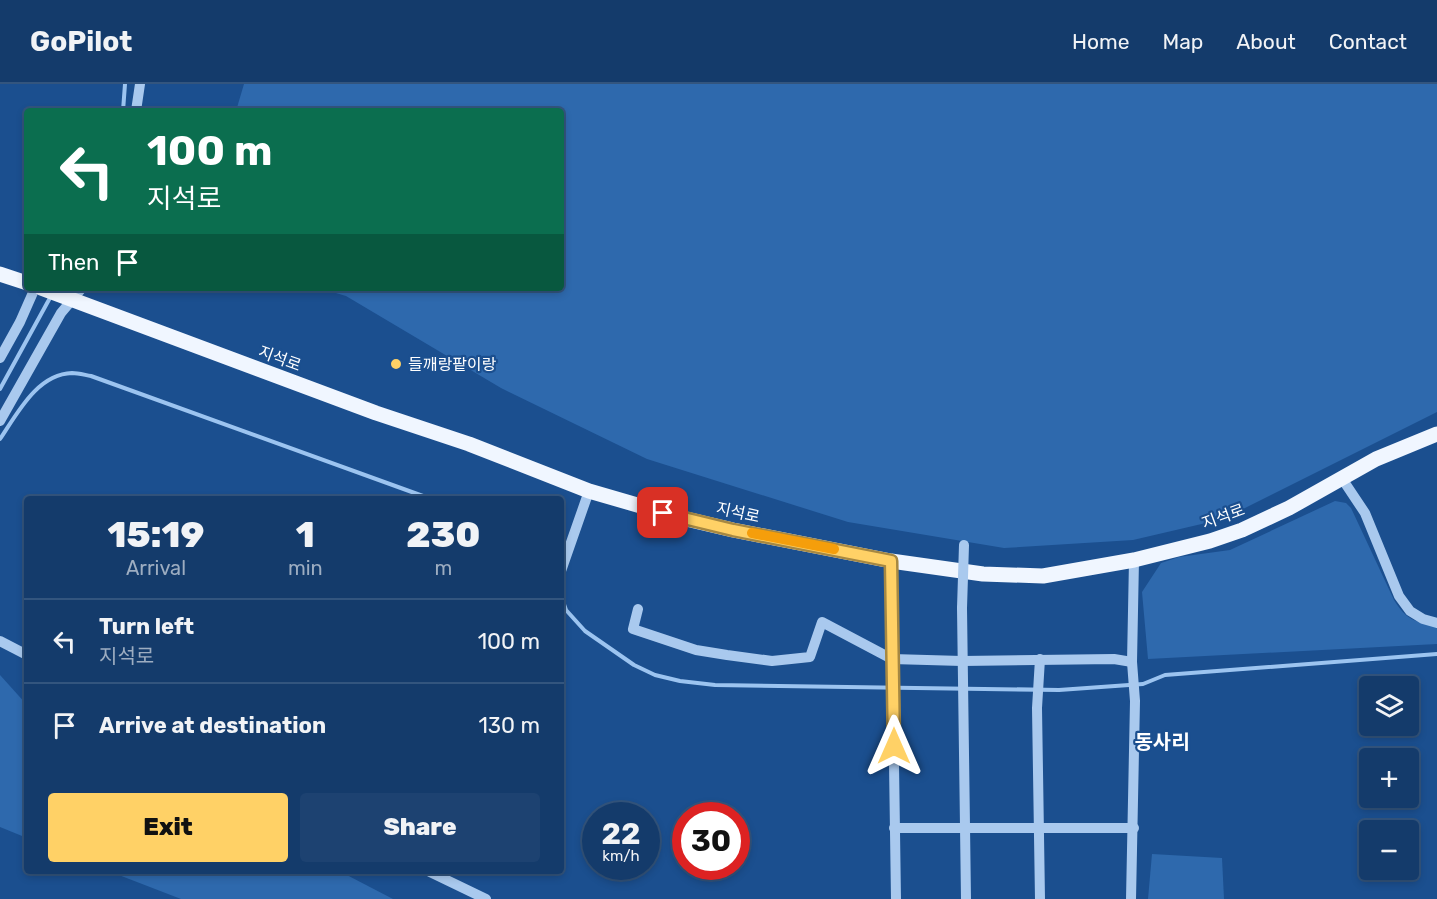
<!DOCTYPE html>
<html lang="en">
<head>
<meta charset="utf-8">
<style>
	:root { --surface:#143b6b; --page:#1d4271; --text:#f1f3f6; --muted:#9dadc1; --line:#33557e; --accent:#ffd166 }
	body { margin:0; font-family:Rubik,"Noto Sans KR",sans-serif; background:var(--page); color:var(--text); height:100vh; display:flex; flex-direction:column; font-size:22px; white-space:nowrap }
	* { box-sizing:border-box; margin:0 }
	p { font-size:20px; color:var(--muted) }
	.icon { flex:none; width:33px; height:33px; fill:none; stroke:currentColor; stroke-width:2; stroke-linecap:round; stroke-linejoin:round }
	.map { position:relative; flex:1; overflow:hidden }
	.sheet { position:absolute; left:24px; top:412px; width:540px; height:378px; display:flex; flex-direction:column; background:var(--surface); border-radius:6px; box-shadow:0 3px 9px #0003,0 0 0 2px var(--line) }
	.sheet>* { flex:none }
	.hud { position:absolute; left:24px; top:24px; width:540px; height:183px; border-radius:6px; box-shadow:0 3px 9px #0003,0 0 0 2px var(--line); background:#0b6e4f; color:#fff; overflow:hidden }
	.controls { position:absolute; left:1359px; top:592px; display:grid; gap:12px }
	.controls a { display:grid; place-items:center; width:60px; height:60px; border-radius:6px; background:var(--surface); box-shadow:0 3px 9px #0003,0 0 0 2px var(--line); font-size:30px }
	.speed { position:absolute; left:582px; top:718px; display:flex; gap:12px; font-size:30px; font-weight:700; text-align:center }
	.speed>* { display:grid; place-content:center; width:78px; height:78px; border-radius:50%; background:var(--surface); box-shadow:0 3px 9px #0003,0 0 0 2px var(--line); line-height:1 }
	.speed small { font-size:15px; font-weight:400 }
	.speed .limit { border:9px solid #d22; background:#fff; color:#111 }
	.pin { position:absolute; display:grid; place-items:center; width:51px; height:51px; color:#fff; margin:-26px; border-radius:12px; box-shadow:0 3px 9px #0006 }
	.me { position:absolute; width:66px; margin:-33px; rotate:0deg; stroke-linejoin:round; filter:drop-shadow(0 0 4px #0008) }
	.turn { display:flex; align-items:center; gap:21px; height:126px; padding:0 24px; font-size:27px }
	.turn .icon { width:78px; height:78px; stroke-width:2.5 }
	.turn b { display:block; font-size:42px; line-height:51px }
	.then { display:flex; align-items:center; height:57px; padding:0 24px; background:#0003; gap:12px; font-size:22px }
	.eta { display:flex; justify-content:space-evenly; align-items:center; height:102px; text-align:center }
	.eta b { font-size:36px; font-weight:800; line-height:42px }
	.primary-button { display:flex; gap:12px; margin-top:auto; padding:12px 24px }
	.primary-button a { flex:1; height:69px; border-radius:6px; background:var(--accent); color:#111; font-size:24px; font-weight:800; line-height:69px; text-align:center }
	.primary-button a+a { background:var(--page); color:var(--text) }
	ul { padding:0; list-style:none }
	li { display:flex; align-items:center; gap:18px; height:84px; padding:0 24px; border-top:2px solid var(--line) }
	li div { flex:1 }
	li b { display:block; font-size:22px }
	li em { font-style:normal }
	header { display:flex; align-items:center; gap:36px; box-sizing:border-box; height:84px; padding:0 30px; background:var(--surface); border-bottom:2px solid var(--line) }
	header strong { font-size:28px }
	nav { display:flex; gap:33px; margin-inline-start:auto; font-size:21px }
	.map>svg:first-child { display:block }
	.green { fill:#2e69ad }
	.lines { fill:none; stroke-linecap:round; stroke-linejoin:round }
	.stream { stroke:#9cc4f0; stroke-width:4 }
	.minor { stroke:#a9c9ee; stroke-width:10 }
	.major { stroke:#f0f6ff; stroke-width:15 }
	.minor-bridge { stroke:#a9c9ee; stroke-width:10 }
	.route-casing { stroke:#a68842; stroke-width:15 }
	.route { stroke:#ffd166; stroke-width:10 }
	.slow { stroke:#f59e0b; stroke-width:10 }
	.poi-dot { fill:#ffd166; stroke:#1b4f8f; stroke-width:2 }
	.labels { text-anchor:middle; stroke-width:4.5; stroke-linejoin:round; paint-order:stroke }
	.street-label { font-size:16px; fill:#fff; stroke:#1b4f8f }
	.poi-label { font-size:16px; fill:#fff; stroke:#1b4f8f; text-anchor:start }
	.quarter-label { font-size:20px; font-weight:bold; fill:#fff; stroke:#1b4f8f }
</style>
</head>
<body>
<header>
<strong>GoPilot</strong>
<nav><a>Home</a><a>Map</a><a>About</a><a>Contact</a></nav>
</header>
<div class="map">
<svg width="1437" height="815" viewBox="0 0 1437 815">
	<rect width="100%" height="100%" fill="#1b4f8f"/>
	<g class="green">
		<path d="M244,0H1437V328L1223,435L1133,456L1004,464L848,438L647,375L501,304L346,212L319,204H561V27H236Z"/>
		<path d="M1335,417L1346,419L1351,424L1394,516C1406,535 1414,539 1437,540V560L1148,575L1142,508L1161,479L1179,473L1230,466Z"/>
		<path d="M0,591L27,621V754L0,743Z"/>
		<path d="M1152,770L1222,774L1224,815H1148Z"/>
		<path d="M111,788H341L393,815H181Z"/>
	</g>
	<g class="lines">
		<g class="stream">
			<path d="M123,27L125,0"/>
			<path d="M0,305L51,212"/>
			<path d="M0,355C17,330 37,290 72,289C78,289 85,291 91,292L434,416"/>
			<path d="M561,512L566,526L585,547L634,581L655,591L680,597L715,601L1059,606L1143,600L1165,591L1437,570"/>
		</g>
		<g class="minor">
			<path d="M136,27L140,0"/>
			<path d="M0,274L20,238L35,204"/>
			<path d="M0,337L61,229L82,204"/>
			<path d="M1341,393L1365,429L1399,512L1410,527L1423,535L1437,539"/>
			<path d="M891,477L896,815"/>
			<path d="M561,487L589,407"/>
			<path d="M962,524L966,815"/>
			<path d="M638,525L633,545L696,566L727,571L772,577L810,573L822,538L892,575L962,577L1114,575L1132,578"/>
			<path d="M0,557L27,571"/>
			<path d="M1040,575L1037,624L1040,815"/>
			<path d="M894,744H1134"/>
			<path d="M430,788L486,815"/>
			<path d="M1131,815L1135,617L1132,578L1134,476"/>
		</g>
		<g class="major">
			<path d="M0,190L27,199"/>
			<path d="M41,204L376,329L469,360L589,407L682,434L733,446L891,477L983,490L1043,492L1134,476L1210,457L1242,446L1289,424L1376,375L1437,350"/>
		</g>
		<path class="minor-bridge" d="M962,524L964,461"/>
	</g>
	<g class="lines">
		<defs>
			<path id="route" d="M663,429L733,446L891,477L894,662"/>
		</defs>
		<use href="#route" class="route-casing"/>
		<use href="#route" class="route"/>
		<path class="slow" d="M752,449L834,465"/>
	</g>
	<circle class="poi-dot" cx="396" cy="280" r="6"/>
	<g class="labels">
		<g class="street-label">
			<text transform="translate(280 274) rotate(20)" y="6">지석로</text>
			<text transform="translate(738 428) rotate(12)" y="6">지석로</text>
			<text transform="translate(1223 432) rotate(-20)" y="6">지석로</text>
		</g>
		<g class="poi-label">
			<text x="408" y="286">들깨랑팥이랑</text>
		</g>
		<g class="quarter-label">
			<text x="1162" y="665">동사리</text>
		</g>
	</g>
</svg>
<div class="controls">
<a><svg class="icon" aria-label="layers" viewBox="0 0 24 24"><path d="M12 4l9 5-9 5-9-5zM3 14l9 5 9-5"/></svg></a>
<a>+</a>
<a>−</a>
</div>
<div class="speed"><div>22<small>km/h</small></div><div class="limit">30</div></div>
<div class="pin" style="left:663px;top:429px;background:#d93025"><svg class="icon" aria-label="arrive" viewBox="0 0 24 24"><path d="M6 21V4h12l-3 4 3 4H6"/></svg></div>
<svg class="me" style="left:894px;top:662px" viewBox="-20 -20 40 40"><path d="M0-17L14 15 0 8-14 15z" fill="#ffd166" stroke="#fff" stroke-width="4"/></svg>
<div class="hud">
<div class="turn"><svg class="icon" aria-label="left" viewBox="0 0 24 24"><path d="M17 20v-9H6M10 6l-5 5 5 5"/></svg><div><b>100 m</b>지석로</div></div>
<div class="then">Then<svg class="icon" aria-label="arrive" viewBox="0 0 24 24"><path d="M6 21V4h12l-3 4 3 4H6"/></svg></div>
</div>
<section class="sheet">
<div class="eta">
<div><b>15:19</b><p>Arrival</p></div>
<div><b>1</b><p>min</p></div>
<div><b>230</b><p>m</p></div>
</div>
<ul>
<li><svg class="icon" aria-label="left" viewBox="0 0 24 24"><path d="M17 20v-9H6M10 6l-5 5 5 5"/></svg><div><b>Turn left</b><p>지석로</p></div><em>100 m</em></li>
<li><svg class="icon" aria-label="arrive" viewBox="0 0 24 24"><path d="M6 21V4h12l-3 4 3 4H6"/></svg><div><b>Arrive at destination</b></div><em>130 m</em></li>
</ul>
<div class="primary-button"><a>Exit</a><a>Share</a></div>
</section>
</div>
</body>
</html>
